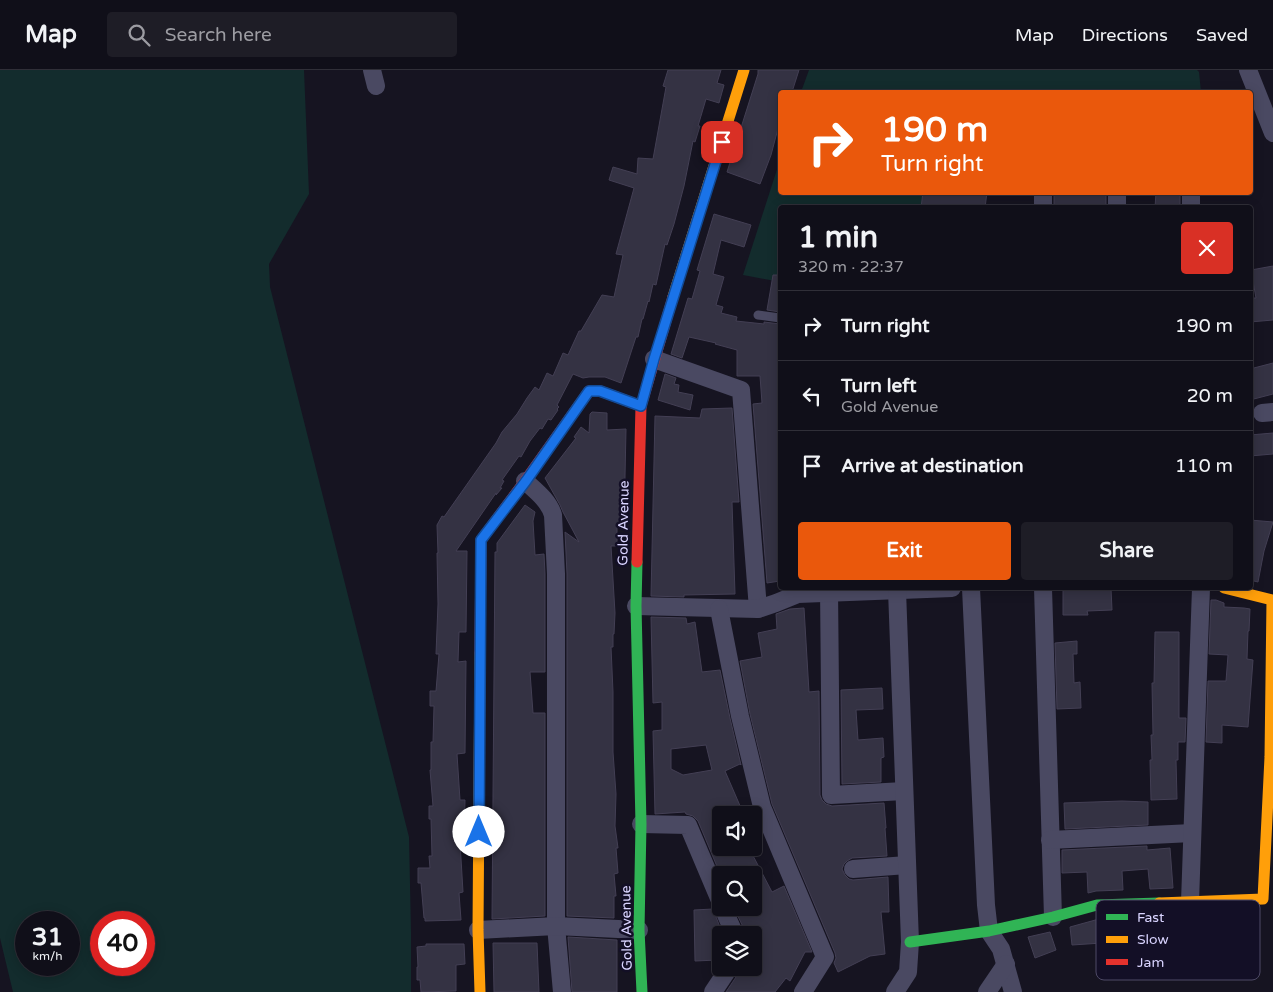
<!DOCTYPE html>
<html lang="en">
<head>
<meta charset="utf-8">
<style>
	:root { --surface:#100f19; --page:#1e1d26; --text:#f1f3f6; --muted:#9c9ca2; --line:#302f38; --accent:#ea580c }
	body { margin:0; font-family:"Varela Round",sans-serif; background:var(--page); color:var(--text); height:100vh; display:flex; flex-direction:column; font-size:19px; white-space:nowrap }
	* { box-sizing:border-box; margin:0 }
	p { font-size:16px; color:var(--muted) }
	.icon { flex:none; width:28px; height:28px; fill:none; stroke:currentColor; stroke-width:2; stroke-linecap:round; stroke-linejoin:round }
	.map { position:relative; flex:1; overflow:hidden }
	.drawer { position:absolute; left:778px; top:135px; width:475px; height:385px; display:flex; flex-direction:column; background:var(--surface); border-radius:5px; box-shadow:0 2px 12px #0003,0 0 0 1px var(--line) }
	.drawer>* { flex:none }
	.hud { position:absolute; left:778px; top:20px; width:475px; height:105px; border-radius:5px; box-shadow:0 2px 12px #0003,0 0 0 1px var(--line); background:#ea580c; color:#fff; overflow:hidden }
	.controls { position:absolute; left:712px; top:736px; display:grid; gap:10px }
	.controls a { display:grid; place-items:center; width:50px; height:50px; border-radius:5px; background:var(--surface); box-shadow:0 2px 12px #0003,0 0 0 1px var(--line); font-size:25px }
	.speed { position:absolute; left:15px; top:841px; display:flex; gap:10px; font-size:25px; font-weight:700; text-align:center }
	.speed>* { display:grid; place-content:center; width:65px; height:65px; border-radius:50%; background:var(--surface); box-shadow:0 2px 12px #0003,0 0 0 1px var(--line); line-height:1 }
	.speed small { font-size:12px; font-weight:400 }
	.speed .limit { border:8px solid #d22; background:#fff; color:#111 }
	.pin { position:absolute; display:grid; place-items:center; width:42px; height:42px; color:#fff; margin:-21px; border-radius:10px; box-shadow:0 2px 8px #0006 }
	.me { position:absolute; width:55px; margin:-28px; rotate:0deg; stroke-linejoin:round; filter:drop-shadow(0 0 4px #0008) }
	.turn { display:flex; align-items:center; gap:18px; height:105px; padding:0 20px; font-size:22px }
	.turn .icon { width:65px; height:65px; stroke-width:2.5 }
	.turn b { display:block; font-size:35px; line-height:42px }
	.round { display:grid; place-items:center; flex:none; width:52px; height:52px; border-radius:5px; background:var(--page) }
	.overview { display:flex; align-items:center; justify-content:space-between; height:85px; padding:0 20px }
	h1 { font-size:30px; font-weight:700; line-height:38px }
	.cta { display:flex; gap:10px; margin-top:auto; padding:10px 20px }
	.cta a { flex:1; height:58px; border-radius:5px; background:var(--accent); color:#fff; font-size:20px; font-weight:700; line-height:58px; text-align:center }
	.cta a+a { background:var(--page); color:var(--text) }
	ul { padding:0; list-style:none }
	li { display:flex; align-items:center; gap:15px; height:70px; padding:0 20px; border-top:1px solid var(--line) }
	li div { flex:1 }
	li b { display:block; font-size:19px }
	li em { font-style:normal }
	header { display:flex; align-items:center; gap:30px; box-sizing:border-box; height:70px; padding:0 25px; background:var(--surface); border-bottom:1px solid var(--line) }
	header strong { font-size:24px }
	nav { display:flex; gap:28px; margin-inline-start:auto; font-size:18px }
	.search { width:350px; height:45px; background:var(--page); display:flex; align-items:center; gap:12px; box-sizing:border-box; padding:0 18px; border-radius:5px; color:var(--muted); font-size:19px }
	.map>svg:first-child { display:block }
	.green { fill:#132c2d; fill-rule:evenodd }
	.building { fill:#343243; stroke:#433f54; fill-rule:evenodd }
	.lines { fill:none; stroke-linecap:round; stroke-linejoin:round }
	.lane { stroke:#4a4962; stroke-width:9 }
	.street { stroke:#4a4962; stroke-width:18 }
	.fast { stroke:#30b455; stroke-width:11 }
	.slow { stroke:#ff9f0a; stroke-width:11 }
	.jam { stroke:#e5322d; stroke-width:11 }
	.route-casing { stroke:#114b97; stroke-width:12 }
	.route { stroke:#1a73e8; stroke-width:9 }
	.labels { text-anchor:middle; stroke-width:5; stroke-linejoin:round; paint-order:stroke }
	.street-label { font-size:14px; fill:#d9d4ff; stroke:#130f26 }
	.key { fill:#130f26; stroke:#4e4a67; stroke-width:1 }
	.key-label { font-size:14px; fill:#d9d4ff }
</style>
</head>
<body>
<header>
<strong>Map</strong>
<div class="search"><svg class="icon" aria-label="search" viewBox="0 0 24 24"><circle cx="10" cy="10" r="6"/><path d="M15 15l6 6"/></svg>Search here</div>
<nav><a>Map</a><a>Directions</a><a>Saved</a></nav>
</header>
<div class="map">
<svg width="1273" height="922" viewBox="0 0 1273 922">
	<rect width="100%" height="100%" fill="#161421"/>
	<g class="green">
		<path d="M0,0H304L309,124L269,194L270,217L409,767L411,862V922H13L0,868ZM26,852H69V895H26ZM101,852H144V895H101Z"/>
		<path d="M809,0H1197L1199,2L1201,22H801Z"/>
		<path d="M780,90V122L930,123L927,137L780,138V212L743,205Z"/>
	</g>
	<g class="building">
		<path d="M668,0H721L717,13L724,15L719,33L706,29L698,56H700L695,72L693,71L684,116L674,154L667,175L665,174L656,215L653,214L649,232L648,231L643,249H642L638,267H636L621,313L605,307H589L583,308L573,304L557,335L559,337L557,339L558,340L551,350L548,349L542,359L540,358L530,371L521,387L519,386L502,410L504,411L500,418H502L496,425V423L456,481H467L466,562H459L458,592L466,591L465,683L457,684L460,730H465L464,771L460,772L463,822L459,823L461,850L425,851V848H424L421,813H418V798H430L429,786H432L431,749H429V736H433L430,700H431V672H433L434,636H430V621H436L439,584H436L438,534L437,483H438L437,455L442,446L444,447L496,373L502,362L517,344L527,328L535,317L539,320L547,303L553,306L563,283L568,285L579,261H581L602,225L614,227L623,185L616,184L634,118L609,110L613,97L637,104L638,88L653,89L666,17L663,16Z"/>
		<path d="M758,0H799L792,22H780V51L771,85L760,114L727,102L758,4Z"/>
		<path d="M923,122H987L985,138H921Z"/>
		<rect x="1054" y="122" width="52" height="16"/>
		<path d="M1156,122H1180V138H1155Z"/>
		<path d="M714,144L751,155L744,177L721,170L713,204L724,207L716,235L723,237L721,243L737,247L736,251L764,254V252L780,254V511L767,513L753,334L762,333L760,306H737V280L715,274L716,273L689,267L682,288L671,284L688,228L692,229L700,201L697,200Z"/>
		<path d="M1273,196V250L1250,252V228H1256L1251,200Z"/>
		<path d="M773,205H780V242L767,240Z"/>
		<path d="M1273,293V324L1250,330V299Z"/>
		<path d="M665,304L676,308L674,314L679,315L678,322L693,325L690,340L658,330Z"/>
		<path d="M732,338L739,432H732L735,524L684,525V527L651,526L655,346L700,348L702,339Z"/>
		<path d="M592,342L607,343V360L626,359L624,454H617V476H611L615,543L614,564H613V577H611L613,622V682L616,724L615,756L618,778H616L618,803L614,804L616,826H614V848L567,846V504L565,462L579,472L563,442L560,435L545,408L576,368L574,367L581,357L589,363L590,344Z"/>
		<path d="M1273,363V384L1250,386V365Z"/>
		<path d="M525,435L535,442L533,451L535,485L544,484L545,504V602H530L533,643H545V846L492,849L495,482H497V473Z"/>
		<path d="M1250,450L1273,452L1264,481L1258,512L1250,510Z"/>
		<path d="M1063,518H1111L1112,540L1087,541L1088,545H1063Z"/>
		<path d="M1211,530H1216L1224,533V537L1244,538L1250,539L1249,561H1248L1247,589L1253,590L1248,657L1222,655V673L1206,672L1208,611H1226L1228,585L1209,584Z"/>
		<path d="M804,538L809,622L819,621L820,725L822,730L826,734L832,736L884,733L886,758H885L887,786L852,788L847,791L844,794L842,799L845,805L849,809L853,810L888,807L889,842H881L885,884L870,886L838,902L834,893L836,888L835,883L772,734L750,644L740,591L762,587L758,563L777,559L776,544L790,539Z"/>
		<path d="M651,547L686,548L687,554L695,552L702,602L720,600L730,648L741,695L740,694L725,701L744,745H721V778H749L772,822L784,816L812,882H805L790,911L786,908L775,922H726L738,904L739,898H754V865H745V861L734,838H754V805H721V806L698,751L693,746L686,744L685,742L655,744L653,661L662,660V632L653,633ZM706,675L712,700L683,705L671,699V679Z"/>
		<path d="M1155,562H1179V648H1186L1185,672H1178V690H1176L1177,729L1151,730L1150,690H1152L1151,665H1153L1152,613H1154Z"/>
		<path d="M1077,571V584H1073L1074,613L1080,612L1081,638L1057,639L1055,573Z"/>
		<path d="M882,618L883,639L856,640L858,670L883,668L884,687L881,688V712L842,714L841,620Z"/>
		<path d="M1122,731L1148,732V755L1065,759L1064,733Z"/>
		<path d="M1147,776V780L1170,778L1173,818L1150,819L1148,799L1122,801L1123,820L1096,821L1088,823L1087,802L1062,803V780Z"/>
		<path d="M713,839L723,865H718V890L695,891L694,840Z"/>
		<path d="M1181,846H1188L1190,868L1167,870V871L1150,872V874H1102V873L1072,875L1070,857L1099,849L1167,847V848Z"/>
		<path d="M1050,862L1056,880L1035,888L1028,867Z"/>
		<path d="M568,867L617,870V922H572Z"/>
		<path d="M493,873H537L539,922H494Z"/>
		<path d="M426,874H464L465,894L456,895V921L421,922L420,910H417V897H418L417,877L426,876Z"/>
	</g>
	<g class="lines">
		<path class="lane" d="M758,245L780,248"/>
		<g class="street">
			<path d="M372,0L376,16"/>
			<path d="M1248,0L1273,63"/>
			<path d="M1043,122V138"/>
			<path d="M1117,122V138"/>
			<path d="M1191,122V138"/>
			<path d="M654,289L741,320L758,539"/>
			<path d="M1262,343L1273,342"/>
			<path d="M525,411C536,421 549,431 553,445L556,504V856L562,922"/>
			<path d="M829,518L831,725L904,721"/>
			<path d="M971,518L986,835L989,861L1001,879L1013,922"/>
			<path d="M1043,518L1053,847"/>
			<path d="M636,536L758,539L776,533L798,524L952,518"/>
			<path d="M719,539L740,646L762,737L825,887L803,922"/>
			<path d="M641,754L688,755L721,833"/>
			<path d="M1050,770L1192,763"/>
			<path d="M853,799L907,795"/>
			<path d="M1190,832L1201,518"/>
			<path d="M723,838L735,865"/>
			<path d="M478,860L556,856L639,860"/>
			<path d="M713,922L729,898"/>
			<path d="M895,922L908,902L910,872L897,520"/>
			<path d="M987,922L1006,894"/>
		</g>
		<g class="fast">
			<path d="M637,492L636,536L641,754L639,860L642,922"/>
			<path d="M910,872L989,861L1053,847L1097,835L1159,833"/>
		</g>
		<g class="slow">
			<path d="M673,227L744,0"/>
			<path d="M1159,833L1263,829L1270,687L1272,530L1224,518"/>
			<path d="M480,922L478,860L480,583"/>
		</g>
		<g class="jam">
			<path d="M637,492L641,336L673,227"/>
			<path d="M480,583L481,470L525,411L589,321H600L641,336"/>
		</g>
	</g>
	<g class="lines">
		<defs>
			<path id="route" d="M479,762L481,470L526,411L589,321H600L641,336L654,289L722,72"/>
		</defs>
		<use href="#route" class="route-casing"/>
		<use href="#route" class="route"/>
	</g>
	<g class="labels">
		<g class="street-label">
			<text transform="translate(623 453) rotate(-89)" y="5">Gold Avenue</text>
			<text transform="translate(626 858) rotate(-91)" y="5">Gold Avenue</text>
		</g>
	</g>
	<rect x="1096" y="830" width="164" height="80" rx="8" class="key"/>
	<rect x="1106" y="844" width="22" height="6" fill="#30b455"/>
	<rect x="1106" y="866" width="22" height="7" fill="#ff9f0a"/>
	<rect x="1106" y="889" width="22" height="6" fill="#e5322d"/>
	<g class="key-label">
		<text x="1137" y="852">Fast</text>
		<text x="1137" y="874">Slow</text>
		<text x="1137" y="897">Jam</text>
	</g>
</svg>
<div class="controls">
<a><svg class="icon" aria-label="sound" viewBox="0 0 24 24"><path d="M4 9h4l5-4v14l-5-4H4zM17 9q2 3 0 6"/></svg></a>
<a><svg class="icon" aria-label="search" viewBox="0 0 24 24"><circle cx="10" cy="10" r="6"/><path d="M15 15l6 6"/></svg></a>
<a><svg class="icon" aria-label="layers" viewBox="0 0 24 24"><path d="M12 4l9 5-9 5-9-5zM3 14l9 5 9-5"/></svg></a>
</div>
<div class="speed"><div>31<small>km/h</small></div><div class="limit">40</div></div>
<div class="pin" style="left:722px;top:72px;background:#d93025"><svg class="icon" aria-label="arrive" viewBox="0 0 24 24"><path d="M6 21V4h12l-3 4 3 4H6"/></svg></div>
<svg class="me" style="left:479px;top:762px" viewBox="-20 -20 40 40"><circle r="19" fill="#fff"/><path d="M0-13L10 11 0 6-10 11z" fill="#1a73e8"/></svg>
<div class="hud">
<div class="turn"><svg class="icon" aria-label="right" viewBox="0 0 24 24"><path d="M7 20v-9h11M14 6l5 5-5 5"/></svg><div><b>190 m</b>Turn right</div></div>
</div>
<section class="drawer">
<div class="overview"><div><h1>1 min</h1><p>320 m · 22:37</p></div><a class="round" style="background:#d93025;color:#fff"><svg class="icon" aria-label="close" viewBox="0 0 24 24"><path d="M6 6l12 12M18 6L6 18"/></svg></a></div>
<ul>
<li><svg class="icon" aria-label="right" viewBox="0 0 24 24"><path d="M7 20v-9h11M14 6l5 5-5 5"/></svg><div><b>Turn right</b></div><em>190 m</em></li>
<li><svg class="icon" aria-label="left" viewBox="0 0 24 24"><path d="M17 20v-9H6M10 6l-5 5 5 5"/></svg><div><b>Turn left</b><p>Gold Avenue</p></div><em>20 m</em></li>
<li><svg class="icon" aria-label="arrive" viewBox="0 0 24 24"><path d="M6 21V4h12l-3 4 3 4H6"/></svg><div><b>Arrive at destination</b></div><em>110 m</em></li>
</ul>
<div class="cta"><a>Exit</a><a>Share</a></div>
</section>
</div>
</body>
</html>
